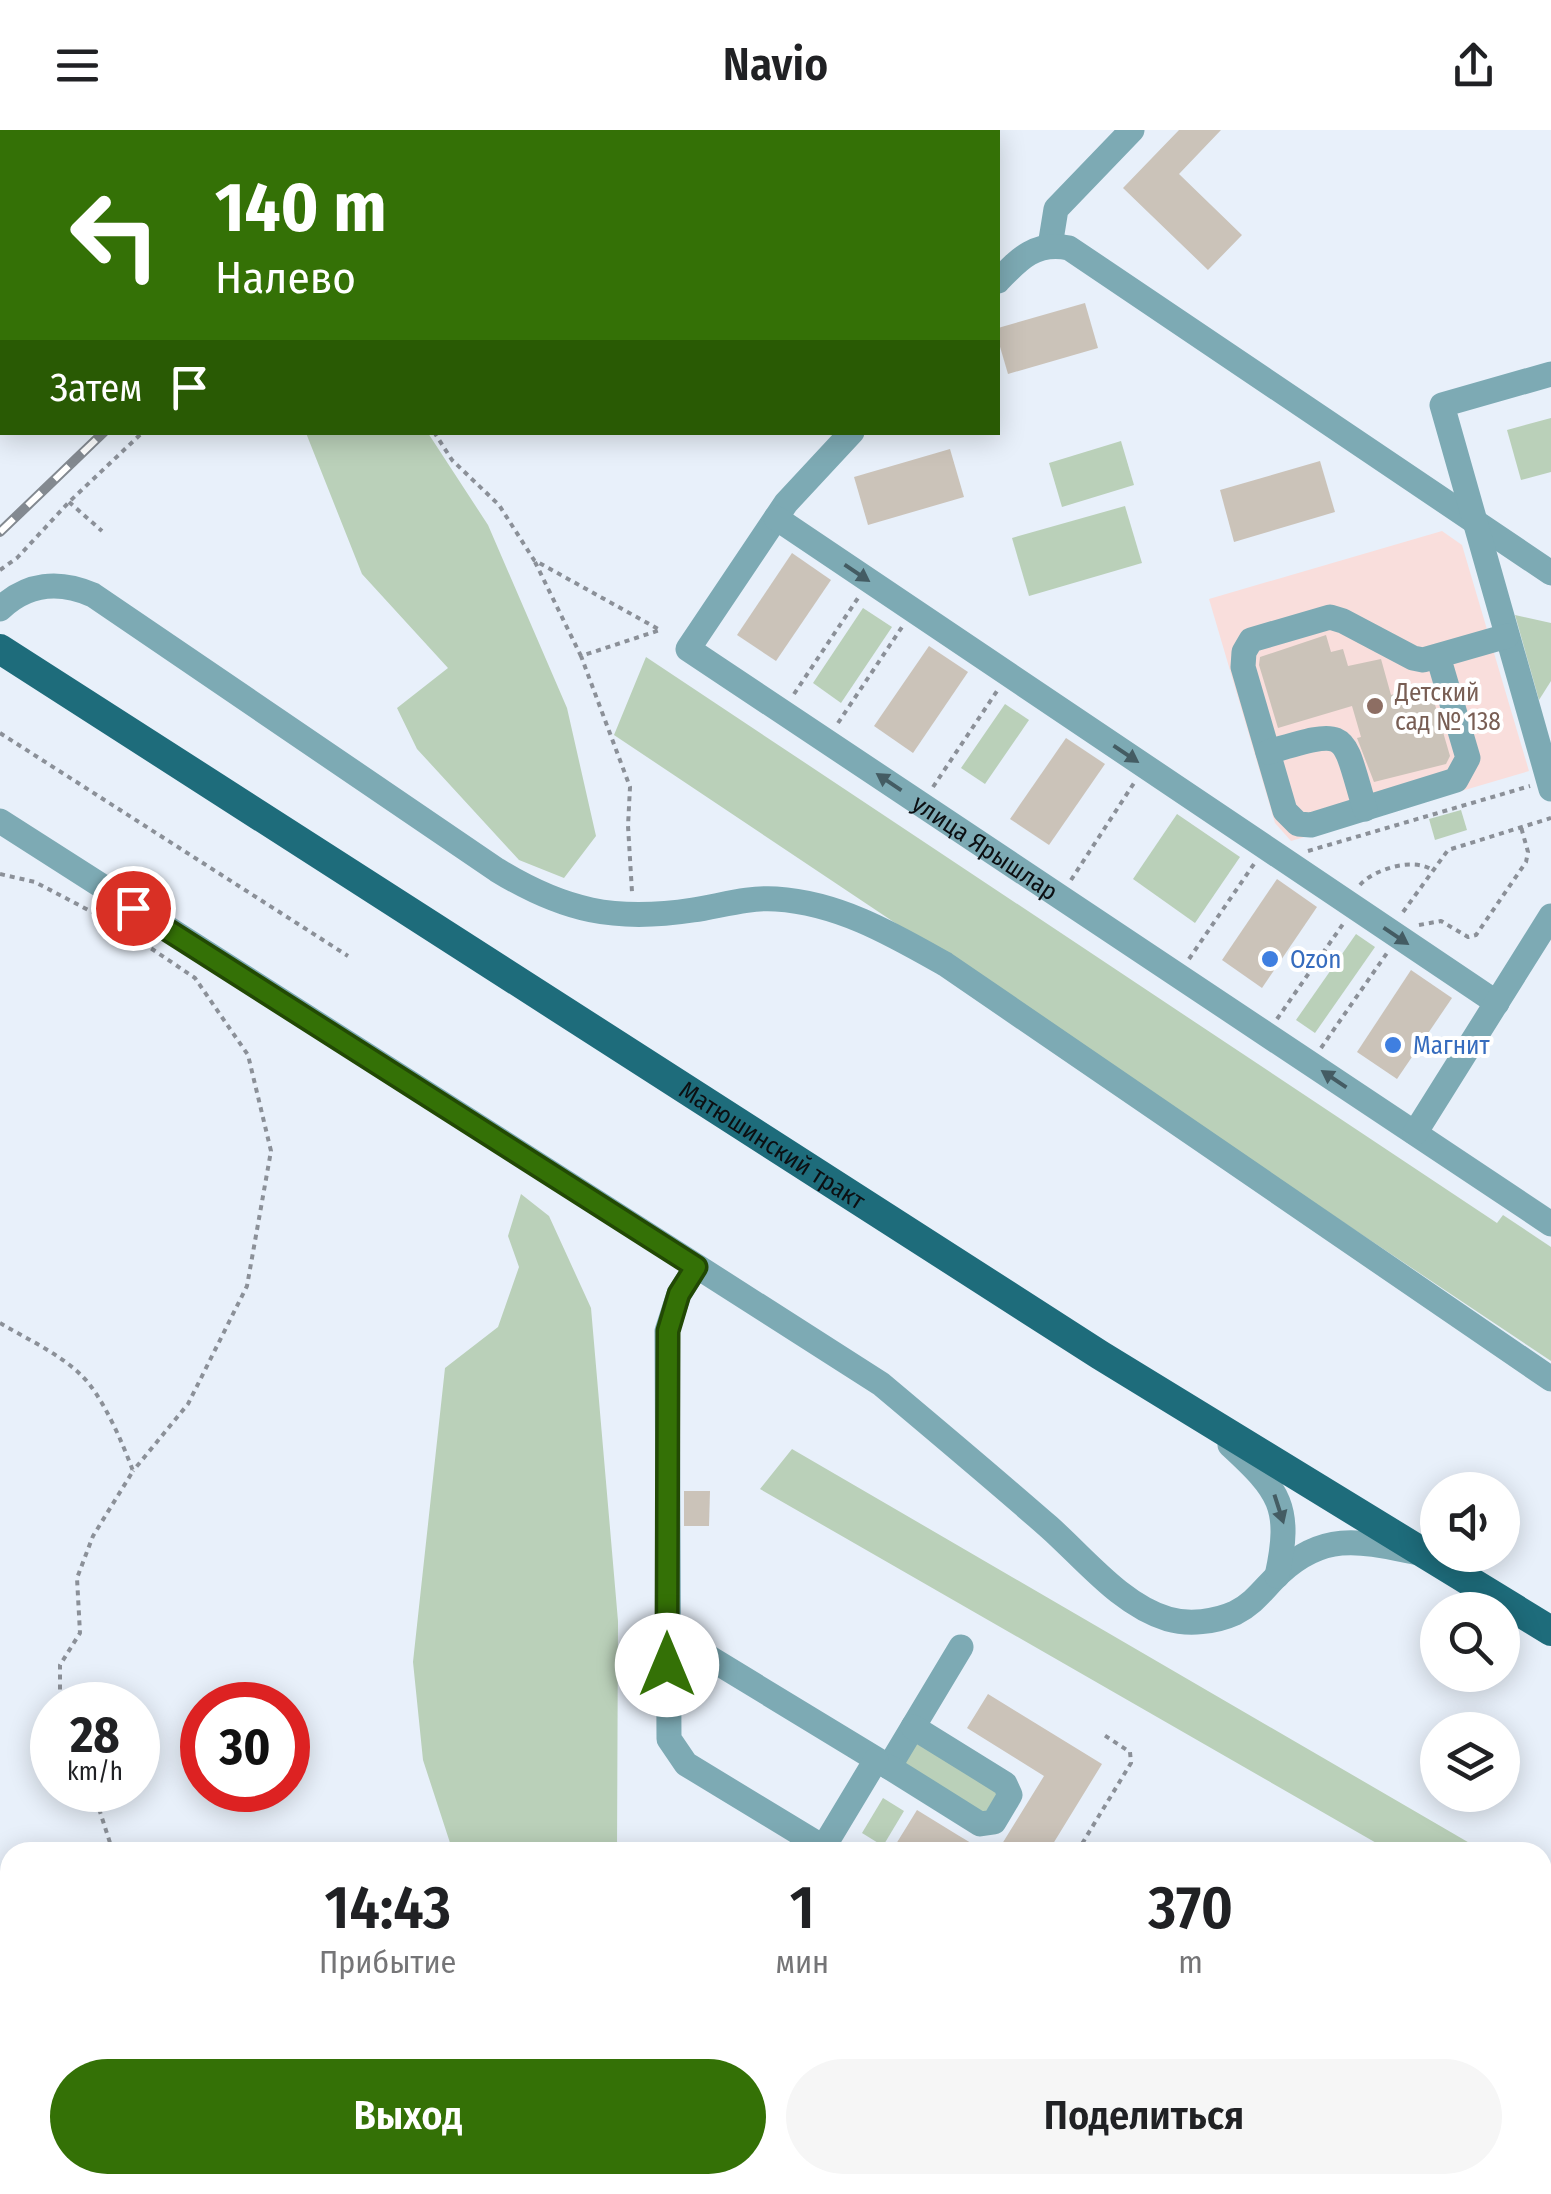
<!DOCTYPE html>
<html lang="ru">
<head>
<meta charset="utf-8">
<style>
	:root { --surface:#fff; --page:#f6f6f6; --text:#202124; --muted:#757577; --accent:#347106 }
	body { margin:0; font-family:"Fira Sans Condensed",sans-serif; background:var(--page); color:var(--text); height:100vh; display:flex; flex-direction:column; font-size:38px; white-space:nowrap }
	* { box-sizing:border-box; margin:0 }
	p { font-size:32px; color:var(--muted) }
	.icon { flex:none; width:55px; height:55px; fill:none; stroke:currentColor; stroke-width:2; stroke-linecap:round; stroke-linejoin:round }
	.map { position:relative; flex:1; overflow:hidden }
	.drawer { position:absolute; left:0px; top:1712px; width:1552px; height:352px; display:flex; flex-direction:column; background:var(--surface); border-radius:30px 30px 0 0; box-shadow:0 5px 25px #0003 }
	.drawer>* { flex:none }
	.hud { position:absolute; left:0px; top:0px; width:1000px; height:305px; box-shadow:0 5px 25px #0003; background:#347106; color:#fff; overflow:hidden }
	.fabs { position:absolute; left:1420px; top:1342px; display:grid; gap:20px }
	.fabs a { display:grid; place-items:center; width:100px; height:100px; border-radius:50%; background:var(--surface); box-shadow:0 5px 25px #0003; font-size:50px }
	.speed { position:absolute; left:30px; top:1552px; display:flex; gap:20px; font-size:50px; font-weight:700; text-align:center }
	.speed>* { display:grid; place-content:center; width:130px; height:130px; border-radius:50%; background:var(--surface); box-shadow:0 5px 25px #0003; line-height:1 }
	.speed small { font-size:25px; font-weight:400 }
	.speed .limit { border:15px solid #d22; background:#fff; color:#111 }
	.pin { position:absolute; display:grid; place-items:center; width:85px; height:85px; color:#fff; margin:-42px; border:5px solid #fff; border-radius:50%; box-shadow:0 2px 10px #0007 }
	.me { position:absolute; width:110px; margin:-55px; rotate:0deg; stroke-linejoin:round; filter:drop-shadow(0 0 8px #0008) }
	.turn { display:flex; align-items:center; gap:35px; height:210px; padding:0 50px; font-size:45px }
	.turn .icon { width:130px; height:130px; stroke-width:2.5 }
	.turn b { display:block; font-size:70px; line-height:85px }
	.then { display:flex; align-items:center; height:95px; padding:0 50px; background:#0003; gap:20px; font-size:38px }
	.eta { display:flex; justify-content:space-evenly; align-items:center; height:170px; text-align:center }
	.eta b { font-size:60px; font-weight:600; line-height:70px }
	.primary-button { display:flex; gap:20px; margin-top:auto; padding:20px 50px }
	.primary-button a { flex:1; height:115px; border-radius:60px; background:var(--accent); color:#fff; font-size:40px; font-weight:600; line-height:115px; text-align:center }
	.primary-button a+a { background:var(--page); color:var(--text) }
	header { display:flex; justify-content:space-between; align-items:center; height:130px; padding:0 50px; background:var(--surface); font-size:45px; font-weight:600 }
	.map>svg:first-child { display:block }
	.education { fill:#f9dedc }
	.green { fill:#bad0b9 }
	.building { fill:#cbc3b9 }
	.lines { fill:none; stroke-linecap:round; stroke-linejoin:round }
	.path { stroke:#8b9098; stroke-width:4; stroke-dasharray:5 5; stroke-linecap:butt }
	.minor { stroke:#7daab4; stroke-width:25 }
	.major { stroke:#1e6c7b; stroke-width:30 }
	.rail-casing { stroke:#838990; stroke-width:10 }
	.rail { stroke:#fff; stroke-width:6; stroke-dasharray:19; stroke-linecap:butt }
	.oneway { fill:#445c63 }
	.route-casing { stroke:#224904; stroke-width:25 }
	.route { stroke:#347106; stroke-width:18 }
	.education-dot { fill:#8d6e63; stroke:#fff; stroke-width:4 }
	.shop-dot { fill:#3f7fe0; stroke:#fff; stroke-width:4 }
	.labels { text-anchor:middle; stroke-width:8; stroke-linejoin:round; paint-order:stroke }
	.education-label { font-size:25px; fill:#785e54; stroke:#fff; text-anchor:start }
	.street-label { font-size:25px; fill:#0c0f12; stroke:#fff }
	.shop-label { font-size:25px; fill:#366cbe; stroke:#fff; text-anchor:start }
</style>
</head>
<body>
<header><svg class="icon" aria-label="menu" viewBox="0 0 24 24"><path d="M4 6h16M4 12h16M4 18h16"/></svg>Navio<svg class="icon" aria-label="share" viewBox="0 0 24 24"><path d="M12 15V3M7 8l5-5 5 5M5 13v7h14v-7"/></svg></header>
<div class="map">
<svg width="1551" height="2064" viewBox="0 0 1551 2064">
	<rect width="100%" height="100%" fill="#e8f0fa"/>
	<path class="education" d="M1442,401L1462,415L1529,641L1291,711L1275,693L1209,469Z"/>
	<g class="green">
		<path d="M1551,288V342L1521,350L1507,300Z"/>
		<path d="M306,303H428L488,395L567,578L596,706L564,748L519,730L417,619L397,578L448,538L362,444Z"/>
		<path d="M1121,311L1134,355L1062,377L1049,333Z"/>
		<path d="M1125,376L1142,433L1029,466L1012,408Z"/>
		<path d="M863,478L892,497L841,573L813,553Z"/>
		<path d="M1515,485L1551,493V551L1539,570Z"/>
		<path d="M646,527L1497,1093L1503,1085L1551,1117V1231L614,605Z"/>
		<path d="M1005,574L1029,590L985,654L961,638Z"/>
		<path d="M1461,680L1467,700L1435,710L1429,689Z"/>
		<path d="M1177,684L1240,727L1195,793L1133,749Z"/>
		<path d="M1356,804L1375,817L1315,903L1296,890Z"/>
		<path d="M521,1064L549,1086L591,1178L618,1491L617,1722H453L423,1630L413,1532L445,1238L498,1197L519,1137L508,1106Z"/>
		<path d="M792,1319L1485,1722H1486H1392L760,1359Z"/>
		<path d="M917,1611L999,1661L983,1687L901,1637Z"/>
		<path d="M883,1668L904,1681L883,1716L862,1703Z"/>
		<path d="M403,2055H605L606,2064H389Z"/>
	</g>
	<g class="building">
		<path d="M1179,0H1221L1179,44L1242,105L1208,140L1123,58Z"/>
		<path d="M1085,173L1098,218L1008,244L998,210V198Z"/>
		<path d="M950,319L964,367L868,395L854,347Z"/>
		<path d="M1320,331L1335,382L1234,412L1220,360Z"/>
		<path d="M792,423L831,450L776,531L737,505Z"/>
		<path d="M1326,505L1331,522L1343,519L1348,536L1381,529L1391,565L1429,554L1450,626L1446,634L1374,652L1357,608L1361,607L1352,576L1278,598L1259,535L1260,527Z"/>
		<path d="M929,516L968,542L913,623L874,596Z"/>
		<path d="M1066,608L1105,634L1049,715L1010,689Z"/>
		<path d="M1277,749L1317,777L1262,858L1222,830Z"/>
		<path d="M1411,840L1452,868L1397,949L1357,922Z"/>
		<path d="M684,1361H710L709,1396H684Z"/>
		<path d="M988,1564L1102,1634L1048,1722H997L1044,1646L967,1598Z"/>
		<path d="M917,1680L956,1704L986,1722H910L896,1714Z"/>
	</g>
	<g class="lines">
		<g class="path">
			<path d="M373,2L376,0"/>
			<path d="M457,2L460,0"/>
			<path d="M492,2L494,0"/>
			<path d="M434,302L452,330L499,375L534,430L660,500L581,526L630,657L628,696L632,762"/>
			<path d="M69,372L102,401"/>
			<path d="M535,432L581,526"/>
			<path d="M0,440L17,428L69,372L143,302"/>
			<path d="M794,564L858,468"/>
			<path d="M838,593L902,497"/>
			<path d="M0,603L348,826"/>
			<path d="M933,657L997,561"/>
			<path d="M1308,721L1530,656"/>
			<path d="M0,744L35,752L115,794L195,848L248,925L271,1021L247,1156L188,1274L133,1341"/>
			<path d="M1071,750L1134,653"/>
			<path d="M1360,755C1374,739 1414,727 1432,740"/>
			<path d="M1403,782L1448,720L1551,688"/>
			<path d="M1419,795L1441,791L1468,807L1476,805L1526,732L1528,722L1521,697"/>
			<path d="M1189,829L1254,734"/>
			<path d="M1277,889L1343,794"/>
			<path d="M1321,918L1387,823"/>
			<path d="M0,1193C27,1209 58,1223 80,1244C102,1264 123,1314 133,1341L93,1406L77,1448L80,1503L60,1535V1575"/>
			<path d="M93,1660L113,1722"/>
			<path d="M1077,1722L1131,1633L1130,1622L1104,1605"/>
			<path d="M1542,1893L1551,1898"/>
			<path d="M0,2002L10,1996"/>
		</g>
		<g class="minor">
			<path d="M1050,116L1056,79L1132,0"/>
			<path d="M998,151C1019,129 1036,111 1069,118L1551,443"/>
			<path d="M1551,244L1442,275L1551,659"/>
			<path id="s1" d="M852,302L786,373L688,519L1551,1094"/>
			<path d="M776,388L1497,873"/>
			<path d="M0,479C27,453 59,450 93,465L497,740C564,781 615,792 693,780C720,776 748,767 776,769C839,773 892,804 945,834L1551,1249"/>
			<path d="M1438,526L1468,628L1456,650L1311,695L1298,694L1285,681L1243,537L1244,522L1251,510L1330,487L1343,491L1413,528L1423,530L1507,506"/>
			<path d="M1268,622C1351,598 1341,599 1365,679"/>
			<path d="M0,691L881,1254C937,1301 993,1348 1049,1397C1084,1428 1121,1475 1168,1489C1189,1495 1215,1492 1235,1483C1255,1473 1264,1458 1280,1443C1324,1402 1360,1411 1414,1422"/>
			<path d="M1415,1003L1551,786"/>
			<path d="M696,1137L679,1164L667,1201L669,1609L686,1634L831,1722"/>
			<path d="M1230,1315C1280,1361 1292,1377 1277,1446"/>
			<path d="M667,1502L889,1637L961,1517"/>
			<path d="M889,1637L980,1694L994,1692L1010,1665L1005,1654L913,1597"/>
			<path d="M823,1718L876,1630"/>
			<path d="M1542,1847L1551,1853"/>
			<path d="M1542,1983L1551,1988"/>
			<path d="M1542,2047L1551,2039"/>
			<path d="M1375,2055L1389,2064"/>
			<path d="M1429,2064L1435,2055"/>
		</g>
		<path class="major" id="s2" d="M0,519L1100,1225L1551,1501"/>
		<defs>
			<g id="rail">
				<path d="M418,2L421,0"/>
				<path d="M0,402L104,302"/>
			</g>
		</defs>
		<use href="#rail" class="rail-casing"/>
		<use href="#rail" class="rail"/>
	</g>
	<defs><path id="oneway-solid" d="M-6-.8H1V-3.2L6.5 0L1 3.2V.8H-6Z" transform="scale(2.5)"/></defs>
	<g class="oneway">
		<use href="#oneway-solid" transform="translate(857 443) rotate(34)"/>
		<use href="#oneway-solid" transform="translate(1126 624) rotate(34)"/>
		<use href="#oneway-solid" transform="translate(889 652) rotate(-146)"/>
		<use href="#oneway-solid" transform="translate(1396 806) rotate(34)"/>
		<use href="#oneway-solid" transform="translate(1334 949) rotate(-146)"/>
		<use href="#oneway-solid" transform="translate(1279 1379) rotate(72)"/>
	</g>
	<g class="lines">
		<defs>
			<path id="route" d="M133,778L696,1137L679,1164L668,1201L667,1535"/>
		</defs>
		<use href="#route" class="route-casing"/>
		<use href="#route" class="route"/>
	</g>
	<circle class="education-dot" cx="1375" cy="576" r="10"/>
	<g class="shop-dot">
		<circle cx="1270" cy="829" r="10"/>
		<circle cx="1393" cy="915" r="10"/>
	</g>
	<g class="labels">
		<g class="education-label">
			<text x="1395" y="571">Детский<tspan x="1395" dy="29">сад № 138</tspan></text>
		</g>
		<g class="street-label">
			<text dy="9" stroke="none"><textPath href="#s1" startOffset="630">улица Ярышлар</textPath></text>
			<text dy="9" stroke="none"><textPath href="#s2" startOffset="918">Матюшинский тракт</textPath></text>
		</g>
		<g class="shop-label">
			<text x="1290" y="838">Ozon</text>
			<text x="1413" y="924">Магнит</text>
		</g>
	</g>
</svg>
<div class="fabs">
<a><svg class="icon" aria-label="sound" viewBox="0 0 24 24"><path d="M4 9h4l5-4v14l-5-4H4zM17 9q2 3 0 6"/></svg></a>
<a><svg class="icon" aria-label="search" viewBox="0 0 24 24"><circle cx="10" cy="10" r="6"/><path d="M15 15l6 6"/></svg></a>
<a><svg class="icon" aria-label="layers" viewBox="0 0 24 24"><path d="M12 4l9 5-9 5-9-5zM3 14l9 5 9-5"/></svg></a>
</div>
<div class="speed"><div>28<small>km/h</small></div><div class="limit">30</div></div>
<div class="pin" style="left:133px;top:778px;background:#d93025"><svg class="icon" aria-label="arrive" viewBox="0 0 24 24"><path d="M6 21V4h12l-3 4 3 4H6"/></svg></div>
<svg class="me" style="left:667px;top:1535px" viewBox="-20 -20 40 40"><circle r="19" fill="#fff"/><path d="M0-13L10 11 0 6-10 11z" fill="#347106"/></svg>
<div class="hud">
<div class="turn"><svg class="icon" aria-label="left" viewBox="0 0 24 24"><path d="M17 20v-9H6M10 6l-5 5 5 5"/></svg><div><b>140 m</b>Налево</div></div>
<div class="then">Затем<svg class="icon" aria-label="arrive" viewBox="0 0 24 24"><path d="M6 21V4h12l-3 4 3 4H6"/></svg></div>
</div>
<section class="drawer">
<div class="eta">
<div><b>14:43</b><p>Прибытие</p></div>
<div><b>1</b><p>мин</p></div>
<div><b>370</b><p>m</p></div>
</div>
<div class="primary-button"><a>Выход</a><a>Поделиться</a></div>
</section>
</div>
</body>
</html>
